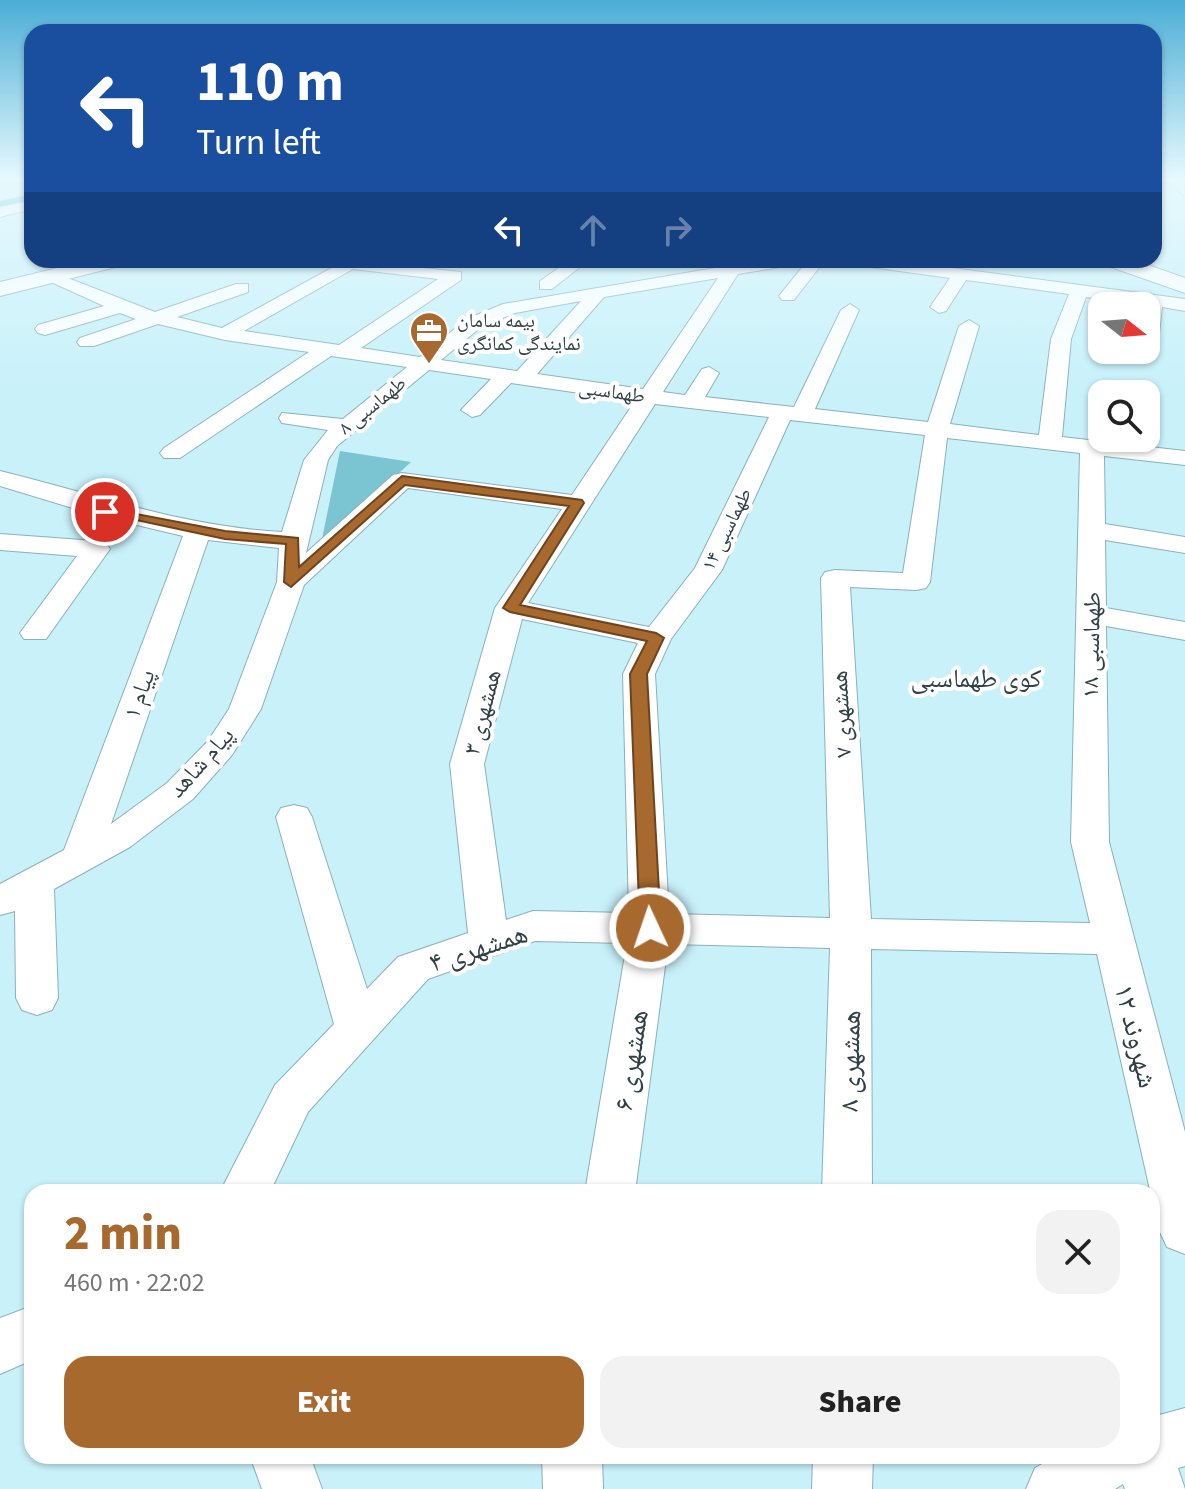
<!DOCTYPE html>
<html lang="en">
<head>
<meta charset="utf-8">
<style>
	:root { --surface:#fff; --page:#f2f2f2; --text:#222; --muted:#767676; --accent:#a7692e }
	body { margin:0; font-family:"Source Sans 3","Noto Naskh Arabic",sans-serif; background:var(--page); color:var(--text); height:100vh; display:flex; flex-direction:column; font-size:30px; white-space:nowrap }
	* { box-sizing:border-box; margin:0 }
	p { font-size:26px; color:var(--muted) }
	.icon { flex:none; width:44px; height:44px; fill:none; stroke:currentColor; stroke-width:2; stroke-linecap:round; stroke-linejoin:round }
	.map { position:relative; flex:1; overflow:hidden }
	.details { position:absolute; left:24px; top:1184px; width:1136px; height:280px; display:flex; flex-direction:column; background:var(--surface); border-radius:24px; box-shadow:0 2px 6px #0004 }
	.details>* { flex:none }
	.hud { position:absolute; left:24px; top:24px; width:1138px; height:244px; border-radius:24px; box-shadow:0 2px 6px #0004; background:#1a4fa0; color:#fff; overflow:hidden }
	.needle { width:52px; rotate:107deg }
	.controls { position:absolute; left:1088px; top:292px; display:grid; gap:16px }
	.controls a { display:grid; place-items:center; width:72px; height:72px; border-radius:16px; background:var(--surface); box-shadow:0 2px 6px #0004; font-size:40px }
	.pin { position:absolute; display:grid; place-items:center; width:68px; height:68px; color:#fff; margin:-34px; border:4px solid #fff; border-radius:50%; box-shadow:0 2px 8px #0007 }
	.me { position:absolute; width:88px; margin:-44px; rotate:357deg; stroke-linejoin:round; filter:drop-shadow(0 0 6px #0008) }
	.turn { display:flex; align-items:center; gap:28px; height:168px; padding:0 40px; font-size:36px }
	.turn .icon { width:104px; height:104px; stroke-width:2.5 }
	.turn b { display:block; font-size:56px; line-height:68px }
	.lanes { display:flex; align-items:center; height:76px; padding:0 40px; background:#0003; justify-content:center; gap:40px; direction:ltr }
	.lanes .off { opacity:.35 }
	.round { display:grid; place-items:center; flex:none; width:84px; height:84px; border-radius:24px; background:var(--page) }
	.head { display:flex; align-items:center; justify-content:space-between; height:136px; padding:0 40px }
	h1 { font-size:48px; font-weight:800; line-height:60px; color:var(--accent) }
	.button { display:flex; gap:16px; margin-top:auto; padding:16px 40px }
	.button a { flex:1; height:92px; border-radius:24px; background:var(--accent); color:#fff; font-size:32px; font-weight:800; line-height:92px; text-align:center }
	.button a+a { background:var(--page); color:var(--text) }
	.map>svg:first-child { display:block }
	.green { fill:#7bc4d2 }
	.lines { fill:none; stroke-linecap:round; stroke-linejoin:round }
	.river { fill:#00a6bc; fill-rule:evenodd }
	.minor-casing { stroke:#89b1b9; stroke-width:2 }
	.major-casing { stroke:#89b1b9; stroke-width:2 }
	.minor { fill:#fff; fill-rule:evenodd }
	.major { fill:#fff; fill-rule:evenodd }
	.route { fill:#a7692e; stroke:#6d441e; stroke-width:2 }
	.labels { text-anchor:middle; stroke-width:8; stroke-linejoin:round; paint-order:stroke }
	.far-poi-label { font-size:20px; fill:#304044; stroke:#fff; text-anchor:start }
	.far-street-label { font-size:20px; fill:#304044; stroke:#fff }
	.street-label { font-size:24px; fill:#304044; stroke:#fff }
	.neighbourhood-label { font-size:26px; fill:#304044; stroke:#fff }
	.near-street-label { font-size:28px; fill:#304044; stroke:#fff }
</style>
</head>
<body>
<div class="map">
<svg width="1185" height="1489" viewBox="0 0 1185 1489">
	<rect width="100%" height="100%" fill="#c8f1fa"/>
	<path class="green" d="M340,451L411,462L321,544Z"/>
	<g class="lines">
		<path class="river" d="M32,194V206L0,213V201Z"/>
		<defs>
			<g id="minor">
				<path d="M1168,180H1183L1185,196Z"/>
				<path d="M32,201V209L0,217V207Z"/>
				<path d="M346,260L461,272V280L361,348L420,357L467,319L503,304L762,260H800L792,265L738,274L663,392L685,395L702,369L709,367L719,373L705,397L794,407L841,310L850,304L859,310L815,409L928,422L959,326L969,320L979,326L950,424L1039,435L1051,339L1069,294L966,280L946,311L939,313L930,307L950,278L856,265L848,260H893L1185,299V311L1162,307L1158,343L1148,349L1146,306L1086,297L1071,339L1062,437L1185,451V465L1104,456L1105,524L1185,537V553L1105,540L1106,608L1185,622V640L1106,626L1109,842L1185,1132V1254L1167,1247L1159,1230L1097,954L871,949L872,1192H822L830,948L668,944L635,1192H585L627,943L535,941L428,979L308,1112L270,1192H220L275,1085L334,1024L276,817L281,808L294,805L307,808L312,817L367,989L398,957L468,933L450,764L495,608L562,509L408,488L304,585L261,709L232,755L193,799L130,847L54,889L58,998L52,1010L37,1015L22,1010L16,998L15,911L0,915V884L64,850L183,536L99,516L0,486V471C98,495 180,526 282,532L304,460L328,430L282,423L279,418L282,413L343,419L407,367L331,356L180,458H164L160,453L164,448L309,352L225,340L158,324L94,346H80L77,342L80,338L136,319L120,313L45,335L38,333L35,329L38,325L104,306L40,277L49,272L55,273L155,312L236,284H248V292L177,317L222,328ZM353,269L438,279L339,345L244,331ZM718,278L643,389L537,374L604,297ZM581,301L517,371L441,360L481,327L515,313ZM429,370L491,379L461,410L472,417L480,415L511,383L635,401L572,495L402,473L393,475L306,553L328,460L337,446ZM655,404L769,417L695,568L649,627L528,603ZM790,420L925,435L903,573L835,570L825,572L821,578L830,918L669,914L655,674L671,639L722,570ZM947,438L1080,453L1071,842L1090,923L871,919L850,587L916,590L926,588L930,582ZM208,540L279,548L277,582L229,709L208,741L167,783L111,824ZM522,619L638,643L623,674L629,913L533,911L506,920L484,764Z"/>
				<path d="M570,260H589L552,289H540V281Z"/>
				<path d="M808,260H825L794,300H782L779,296Z"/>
				<path d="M0,534L96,541L106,543L110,549L46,639H24L20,633L77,556L0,550Z"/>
				<path d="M32,1306V1360L0,1374V1318Z"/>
				<path d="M1185,1408V1466L1178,1468L1185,1489H1125L1123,1484L1115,1489H1026L1035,1468L1056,1456H1152V1417Z"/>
				<path d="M250,1456H310L322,1489H262Z"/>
				<path d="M542,1456H602L603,1489H543Z"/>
				<path d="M813,1456H873L872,1489H812Z"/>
			</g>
			<g id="major">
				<path d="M90,260H127L124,265L0,296V282Z"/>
				<path d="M1102,260H1134L1185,278V293L1105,265Z"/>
			</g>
		</defs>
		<use href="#minor" class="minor-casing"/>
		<use href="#major" class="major-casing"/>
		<use href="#minor" class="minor"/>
		<use href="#major" class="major"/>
	</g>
	<linearGradient id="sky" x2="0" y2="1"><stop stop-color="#4baed6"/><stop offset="0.46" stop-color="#e6f9fd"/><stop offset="1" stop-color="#e6f9fd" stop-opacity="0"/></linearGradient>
	<rect width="1185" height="389" fill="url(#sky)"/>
	<path class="route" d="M402,476L582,500L584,503L520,605L656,633L664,638L647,674L661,928L658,933H643L640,928L630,674L647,641L510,612L503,608L569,506L405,485L291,587L284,582L286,544L225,539L99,512L105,508L225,531L298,538L299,567Z"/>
	<defs>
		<symbol id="office-pin" viewBox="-11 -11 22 30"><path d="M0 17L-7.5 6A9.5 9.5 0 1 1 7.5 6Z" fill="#a7692e" stroke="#fff"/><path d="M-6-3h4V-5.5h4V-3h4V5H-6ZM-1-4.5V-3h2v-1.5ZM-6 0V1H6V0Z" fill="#fff"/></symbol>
	</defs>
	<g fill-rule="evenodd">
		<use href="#office-pin" x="407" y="309" width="44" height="60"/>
	</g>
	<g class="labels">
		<g class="far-poi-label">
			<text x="457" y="327">بیمه سامان<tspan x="457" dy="23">نمایندگی کمانگری</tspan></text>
		</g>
		<g class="far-street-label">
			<text transform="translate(612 391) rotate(8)" y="7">طهماسبی</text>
			<text transform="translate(372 405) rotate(-39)" y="7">۸ طهماسبی</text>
			<text transform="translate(726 529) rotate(-64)" y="7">۱۴ طهماسبی</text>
		</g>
		<g class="street-label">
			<text transform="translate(1091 645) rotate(-89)" y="8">۱۸ طهماسبی</text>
			<text transform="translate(139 694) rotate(-70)" y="8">۱ پیام</text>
			<text transform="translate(482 712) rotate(-75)" y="8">۳ همشهری</text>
			<text transform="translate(841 714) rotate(-93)" y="8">۷ همشهری</text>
			<text transform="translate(201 762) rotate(-48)" y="8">پیام شاهد</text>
		</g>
		<g class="neighbourhood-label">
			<text x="976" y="687">کوی طهماسبی</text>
		</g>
		<g class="near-street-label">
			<text transform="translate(478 947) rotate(-18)" y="10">همشهری ۴</text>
			<text transform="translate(1137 1036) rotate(76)" y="10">شهروند ۱۲</text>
			<text transform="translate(630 1060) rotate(-81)" y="10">۶ همشهری</text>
			<text transform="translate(849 1061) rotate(-89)" y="10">۸ همشهری</text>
		</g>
	</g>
</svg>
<div class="controls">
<a><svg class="needle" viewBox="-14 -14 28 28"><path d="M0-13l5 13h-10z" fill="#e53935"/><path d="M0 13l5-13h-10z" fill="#767676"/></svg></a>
<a><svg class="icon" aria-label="search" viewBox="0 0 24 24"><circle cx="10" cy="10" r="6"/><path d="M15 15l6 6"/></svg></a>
</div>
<div class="pin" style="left:105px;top:512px;background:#d93025"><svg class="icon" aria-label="arrive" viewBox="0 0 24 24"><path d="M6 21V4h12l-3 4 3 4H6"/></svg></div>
<svg class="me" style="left:650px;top:928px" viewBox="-20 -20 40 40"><circle r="17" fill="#a7692e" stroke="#fff" stroke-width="3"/><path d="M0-11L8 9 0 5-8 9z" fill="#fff"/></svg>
<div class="hud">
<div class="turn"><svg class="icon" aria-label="left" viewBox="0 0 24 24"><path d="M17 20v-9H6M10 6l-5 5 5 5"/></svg><div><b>110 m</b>Turn left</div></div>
<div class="lanes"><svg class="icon" aria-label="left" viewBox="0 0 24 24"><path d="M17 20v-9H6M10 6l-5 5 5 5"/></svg><svg class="icon off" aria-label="ahead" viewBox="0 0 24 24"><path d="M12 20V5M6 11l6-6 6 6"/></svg><svg class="icon off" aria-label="right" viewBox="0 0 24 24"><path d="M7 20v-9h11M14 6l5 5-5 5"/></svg></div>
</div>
<section class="details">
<div class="head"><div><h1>2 min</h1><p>460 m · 22:02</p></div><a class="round"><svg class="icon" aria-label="close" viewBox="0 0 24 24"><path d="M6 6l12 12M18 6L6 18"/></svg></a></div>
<div class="button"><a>Exit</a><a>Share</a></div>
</section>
</div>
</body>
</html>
